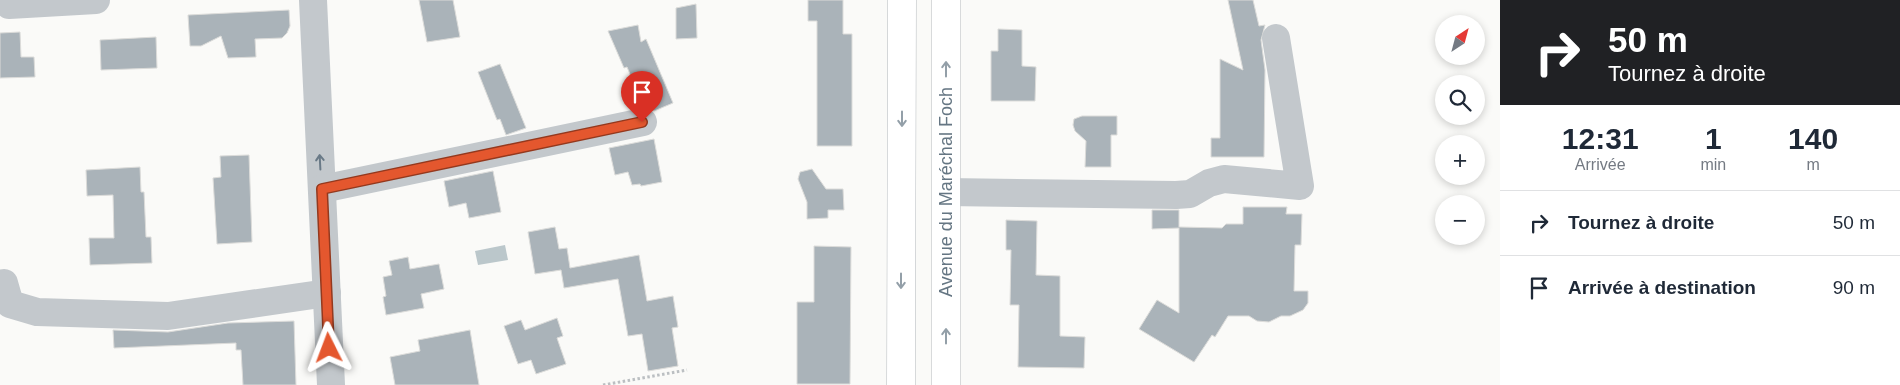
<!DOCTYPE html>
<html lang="fr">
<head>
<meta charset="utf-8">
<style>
	:root { --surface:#fff; --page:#f2f2f3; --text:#1f2937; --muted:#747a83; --line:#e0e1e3 }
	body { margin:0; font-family:Helvetica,sans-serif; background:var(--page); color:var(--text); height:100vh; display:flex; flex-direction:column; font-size:19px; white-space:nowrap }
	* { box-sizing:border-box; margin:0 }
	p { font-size:16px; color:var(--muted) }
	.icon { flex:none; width:28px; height:28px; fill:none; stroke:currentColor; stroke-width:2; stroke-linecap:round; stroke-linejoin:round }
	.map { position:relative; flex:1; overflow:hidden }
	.drawer { display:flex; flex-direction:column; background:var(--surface); width:400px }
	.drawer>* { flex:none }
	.top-card { background:#202124; color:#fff; overflow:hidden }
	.needle { width:32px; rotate:36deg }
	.controls { position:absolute; left:1435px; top:15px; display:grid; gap:10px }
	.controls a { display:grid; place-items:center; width:50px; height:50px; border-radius:50%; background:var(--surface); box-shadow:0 2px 8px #0003; font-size:25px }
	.pin { position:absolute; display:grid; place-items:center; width:42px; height:42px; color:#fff; margin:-51px -21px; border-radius:50% 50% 50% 0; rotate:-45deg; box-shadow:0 0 5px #0007 }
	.pin .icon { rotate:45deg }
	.me { position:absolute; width:55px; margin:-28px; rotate:357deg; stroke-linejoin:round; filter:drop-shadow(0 0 4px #0008) }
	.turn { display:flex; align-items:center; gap:18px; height:105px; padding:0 25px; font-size:22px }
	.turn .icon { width:65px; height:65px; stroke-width:2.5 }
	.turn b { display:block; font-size:35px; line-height:42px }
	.eta { display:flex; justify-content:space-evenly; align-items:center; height:85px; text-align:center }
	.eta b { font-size:30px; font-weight:700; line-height:35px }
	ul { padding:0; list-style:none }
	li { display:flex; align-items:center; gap:15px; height:65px; padding:0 25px; border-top:1px solid var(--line) }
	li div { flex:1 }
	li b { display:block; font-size:19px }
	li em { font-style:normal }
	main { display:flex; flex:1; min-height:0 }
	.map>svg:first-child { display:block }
	.water { fill:#bbc7cb }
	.building { fill:#aab3b9; stroke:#dcdcda }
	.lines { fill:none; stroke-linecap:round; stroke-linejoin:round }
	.major-casing { stroke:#b5babe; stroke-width:29 }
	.path { stroke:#bbbfc2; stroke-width:3; stroke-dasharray:2.5 2.5; stroke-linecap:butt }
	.minor { stroke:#c3c8cc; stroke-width:28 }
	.major { stroke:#fff; stroke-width:28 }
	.oneway { stroke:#939fa8 }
	.oneway2 { stroke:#6a7a87 }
	.route-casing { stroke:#94391e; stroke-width:12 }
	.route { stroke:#e4572e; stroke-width:9 }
	.labels { text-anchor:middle; stroke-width:5; stroke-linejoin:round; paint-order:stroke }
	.street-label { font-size:18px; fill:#657683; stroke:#fff }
</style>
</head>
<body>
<main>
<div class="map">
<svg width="1500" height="385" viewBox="0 0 1500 385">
	<rect width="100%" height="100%" fill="#fafaf8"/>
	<path class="water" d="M505,245L508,260L478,265L475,251Z"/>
	<g class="building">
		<path d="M419,0H453L460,37L427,42Z"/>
		<path d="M808,0H843V34H852V146H817V21H808Z"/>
		<path d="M1228,0H1253L1259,26L1265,25L1261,40L1265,70L1264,157H1211V138H1220V59L1243,70Z"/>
		<path d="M696,4L697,38L676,39V8Z"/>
		<path d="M289,10L290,26L287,33L282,38L255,39L256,57L228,58L221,36L201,46H190L188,15Z"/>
		<path d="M638,25L641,42L646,39L673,103L654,111L644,107L627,67L624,68L608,31Z"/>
		<path d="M998,29L1022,30V66L1036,67L1035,101H991V51H998Z"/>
		<path d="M20,32L21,57H34L35,77L0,78V33Z"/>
		<path d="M156,37L157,68L101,70L100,40Z"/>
		<path d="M500,64L526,128L506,135L500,119L497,120L478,72Z"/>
		<path d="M1082,116H1117V135H1111V167H1085L1086,141L1075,131L1073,125L1074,119Z"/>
		<path d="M654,139L662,182L641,186L640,184L632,185L628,172L615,175L609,148Z"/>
		<path d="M249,155L252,242L217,244L213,178L221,177L220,156Z"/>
		<path d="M140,167L141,192H144L146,237H151L152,263L90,265L89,238H114L113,195L87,196L86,170Z"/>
		<path d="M812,169L826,189H843L844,210H828V218L807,219V202L798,179L800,172Z"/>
		<path d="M493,171L501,212L469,218L466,203L449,207L444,181Z"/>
		<path d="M1243,207H1287L1286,214H1302L1301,245H1295L1294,291H1308V303L1303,310L1290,316H1281L1269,322L1257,321L1249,316H1228L1215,337L1212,335L1194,362L1139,329L1157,300L1179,313V228L1152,229V210H1179V227L1222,228L1226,224H1243Z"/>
		<path d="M1006,220L1037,221L1036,275L1060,276V336L1085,337L1084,368L1018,367L1019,305H1010L1011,250H1006Z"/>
		<path d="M555,227L559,249L567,248L570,268L639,255L647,301L673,296L678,327L672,328L678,366L648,371L642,334L628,336L618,279L564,288L561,270L535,274L528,232Z"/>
		<path d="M814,246L851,247L850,384H797V302H814Z"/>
		<path d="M408,257L410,269L439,264L444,289L421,294L424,308L386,315L383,297L386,296L383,277L392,275L389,261Z"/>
		<path d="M557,318L563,336L557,338L566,364L536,374L531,360L518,364L504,326L521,320L525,330Z"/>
		<path d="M294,321L296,385H243L241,350H236V343L114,348L113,330L168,332L228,323Z"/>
		<path d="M470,330L479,385H395L390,357L420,351L418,340Z"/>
	</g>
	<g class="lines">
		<defs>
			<g id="major">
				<path d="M946,0V385"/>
				<path d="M901,385L902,0"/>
			</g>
		</defs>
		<use href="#major" class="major-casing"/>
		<path class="path" d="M603,385L687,370"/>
		<g class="minor">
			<path d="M313,0L331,385"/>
			<path d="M9,5L96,0"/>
			<path d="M322,189L643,122"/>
			<path d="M946,192L1176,195L1190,194L1209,183L1224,179L1300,186L1276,38"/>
			<path d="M4,283L10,304L37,312L168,316L327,293"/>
		</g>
		<use href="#major" class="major"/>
	</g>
	<defs><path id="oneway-shaft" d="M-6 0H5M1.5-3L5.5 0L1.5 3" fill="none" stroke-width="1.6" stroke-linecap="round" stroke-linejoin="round" transform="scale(1.25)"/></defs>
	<g class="oneway">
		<use href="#oneway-shaft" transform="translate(946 69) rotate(-90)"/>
		<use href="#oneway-shaft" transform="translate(902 119) rotate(90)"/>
		<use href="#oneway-shaft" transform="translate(901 281) rotate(90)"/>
		<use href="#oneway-shaft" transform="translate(946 336) rotate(-90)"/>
	</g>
	<use class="oneway2" href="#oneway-shaft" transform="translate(320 162) rotate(-93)"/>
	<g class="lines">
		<defs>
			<path id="route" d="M329,348L322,189L642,122"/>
		</defs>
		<use href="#route" class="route-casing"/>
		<use href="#route" class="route"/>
	</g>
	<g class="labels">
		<g class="street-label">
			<text transform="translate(946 192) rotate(-90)" y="6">Avenue du Maréchal Foch</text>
		</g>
	</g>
</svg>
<div class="controls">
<a><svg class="needle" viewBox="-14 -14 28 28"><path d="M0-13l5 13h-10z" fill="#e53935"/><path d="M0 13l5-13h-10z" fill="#747a83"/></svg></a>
<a><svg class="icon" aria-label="search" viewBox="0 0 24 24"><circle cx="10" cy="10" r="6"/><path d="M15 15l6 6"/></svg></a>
<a>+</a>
<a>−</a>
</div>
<div class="pin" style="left:642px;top:122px;background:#d93025"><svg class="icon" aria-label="arrive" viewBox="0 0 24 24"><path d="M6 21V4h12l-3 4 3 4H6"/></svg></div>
<svg class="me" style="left:329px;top:348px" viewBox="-20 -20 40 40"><path d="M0-17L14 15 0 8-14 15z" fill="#e4572e" stroke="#fff" stroke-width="4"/></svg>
</div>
<section class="drawer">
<div class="top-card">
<div class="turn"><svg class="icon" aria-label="right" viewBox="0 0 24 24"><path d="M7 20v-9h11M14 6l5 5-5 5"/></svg><div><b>50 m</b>Tournez à droite</div></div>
</div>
<div class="eta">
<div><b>12:31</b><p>Arrivée</p></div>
<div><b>1</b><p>min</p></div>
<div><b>140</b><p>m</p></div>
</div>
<ul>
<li><svg class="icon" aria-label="right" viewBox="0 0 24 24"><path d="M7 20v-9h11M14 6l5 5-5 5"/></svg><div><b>Tournez à droite</b></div><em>50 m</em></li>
<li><svg class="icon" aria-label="arrive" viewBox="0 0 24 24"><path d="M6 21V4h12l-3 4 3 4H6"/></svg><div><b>Arrivée à destination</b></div><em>90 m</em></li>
</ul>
</section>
</main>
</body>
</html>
